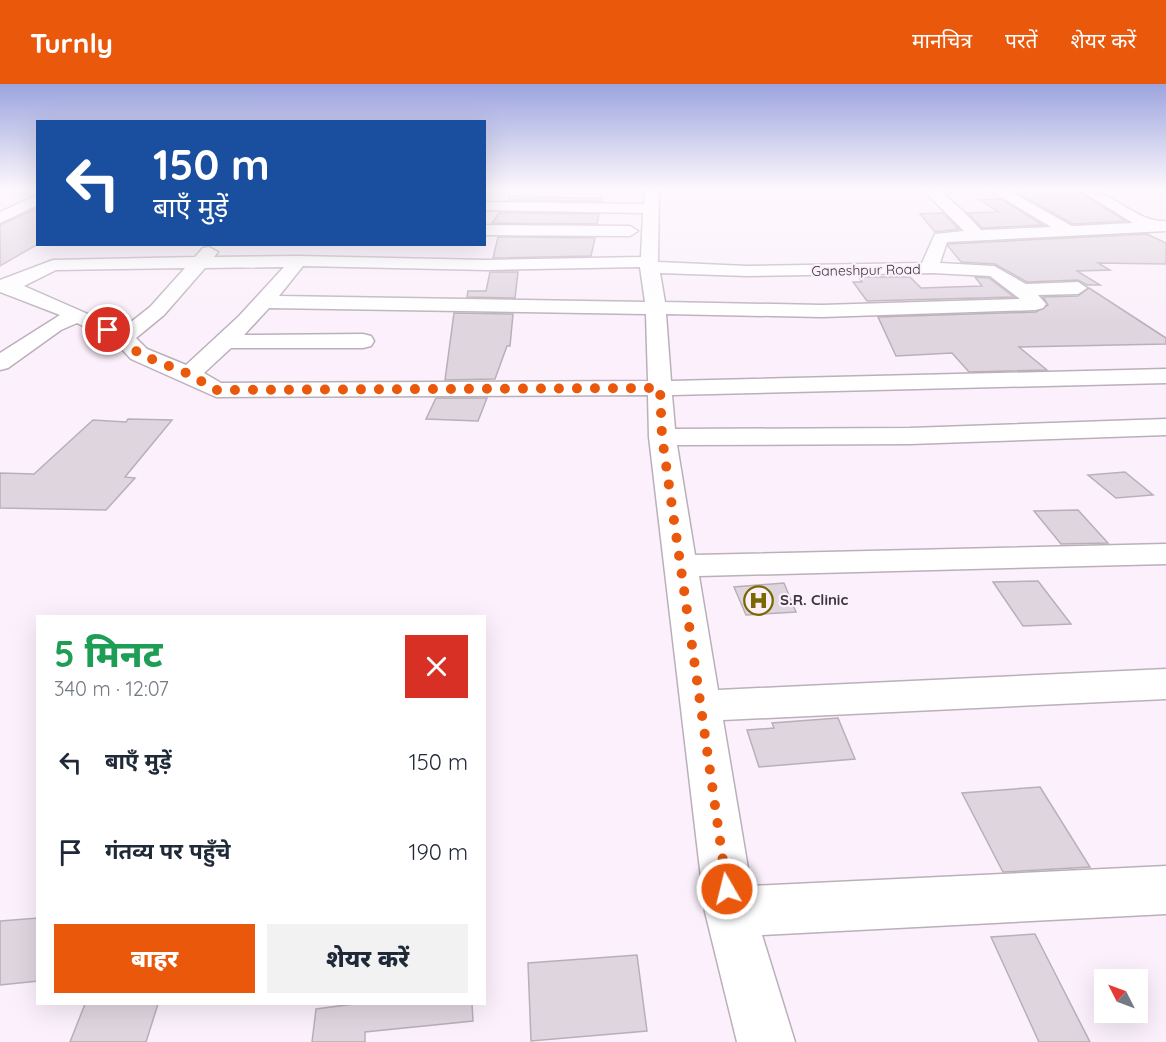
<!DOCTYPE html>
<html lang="hi">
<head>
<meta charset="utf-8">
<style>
	:root { --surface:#fff; --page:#f2f2f3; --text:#1f2937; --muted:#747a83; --accent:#ea580c }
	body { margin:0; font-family:Quicksand,"Noto Sans Devanagari",sans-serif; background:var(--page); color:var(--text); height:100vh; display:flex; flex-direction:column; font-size:22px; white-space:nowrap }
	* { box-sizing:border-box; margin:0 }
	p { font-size:20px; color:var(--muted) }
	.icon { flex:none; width:33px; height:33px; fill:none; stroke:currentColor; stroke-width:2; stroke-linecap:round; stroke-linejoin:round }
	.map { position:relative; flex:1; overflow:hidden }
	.details { position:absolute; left:36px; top:531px; width:450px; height:390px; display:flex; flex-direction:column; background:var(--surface); border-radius:0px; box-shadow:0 6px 24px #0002 }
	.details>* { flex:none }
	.top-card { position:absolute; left:36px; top:36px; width:450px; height:126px; border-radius:0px; box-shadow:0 6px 24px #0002; background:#1a4fa0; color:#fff; overflow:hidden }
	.needle { width:39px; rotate:312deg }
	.buttons { position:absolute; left:1094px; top:885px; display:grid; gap:12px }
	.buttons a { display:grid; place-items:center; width:54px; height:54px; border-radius:0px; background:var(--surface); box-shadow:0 6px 24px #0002; font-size:30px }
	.pin { position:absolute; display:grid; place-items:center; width:51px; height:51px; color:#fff; margin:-26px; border:3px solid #fff; border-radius:50%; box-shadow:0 2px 6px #0007 }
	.me { position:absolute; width:66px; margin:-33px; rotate:352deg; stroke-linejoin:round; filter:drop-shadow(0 0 4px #0008) }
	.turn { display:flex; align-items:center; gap:21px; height:126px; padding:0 18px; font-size:27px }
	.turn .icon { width:78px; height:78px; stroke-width:2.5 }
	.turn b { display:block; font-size:42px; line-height:51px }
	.round { display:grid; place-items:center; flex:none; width:63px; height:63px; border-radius:0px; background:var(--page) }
	.overview { display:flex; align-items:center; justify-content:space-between; height:102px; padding:0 18px }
	h1 { font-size:36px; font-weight:800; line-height:45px; color:#1e9e55 }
	.primary-button { display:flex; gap:12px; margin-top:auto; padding:12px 18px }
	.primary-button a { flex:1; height:69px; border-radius:0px; background:var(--accent); color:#fff; font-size:24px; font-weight:800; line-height:69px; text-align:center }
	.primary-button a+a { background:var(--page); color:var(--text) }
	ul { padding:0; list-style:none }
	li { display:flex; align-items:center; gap:18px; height:90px; padding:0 18px }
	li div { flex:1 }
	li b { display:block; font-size:22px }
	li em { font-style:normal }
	header { display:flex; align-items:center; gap:36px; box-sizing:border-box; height:84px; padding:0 30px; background:var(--accent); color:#fff }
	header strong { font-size:28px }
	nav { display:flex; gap:33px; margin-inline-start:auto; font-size:21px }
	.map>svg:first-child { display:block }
	.building { fill:#dfd5df; stroke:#b9afb9; stroke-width:1.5 }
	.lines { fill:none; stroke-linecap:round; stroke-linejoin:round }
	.minor-casing { stroke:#bab0ba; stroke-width:3 }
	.minor { fill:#fff; fill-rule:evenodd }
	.route { stroke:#ea580c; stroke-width:10; stroke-dasharray:0 18 }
	.labels { text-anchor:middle; stroke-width:4.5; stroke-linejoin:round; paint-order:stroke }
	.far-street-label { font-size:14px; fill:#3b373b; stroke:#fbf0fb }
	.poi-label { font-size:15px; font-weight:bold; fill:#3b373b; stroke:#fbf0fb; text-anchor:start }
</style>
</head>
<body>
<header>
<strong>Turnly</strong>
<nav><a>मानचित्र</a><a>परतें</a><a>शेयर करें</a></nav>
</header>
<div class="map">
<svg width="1166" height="958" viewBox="0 0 1166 958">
	<rect width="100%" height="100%" fill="#fbf0fb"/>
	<g class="building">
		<path d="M1032,104H1074L1126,137L1073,140L1017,109L1038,108Z"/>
		<path d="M511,112L574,114H602V117L508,116Z"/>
		<path d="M1001,115L1043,141L982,144L968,129L999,128L980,116Z"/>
		<path d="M38,124V160L0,182V141Z"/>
		<path d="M499,129L599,130L597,140L492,139Z"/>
		<path d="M943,129L959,145L935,148L920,130Z"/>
		<path d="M1147,150L1166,159V180L1098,179L1110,186L1077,187L1100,201H1087L1078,196L1027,198L995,180L961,178L948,162L949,160Z"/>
		<path d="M498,153L595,154L591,172L493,174Z"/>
		<path d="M490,188H518L515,214L467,213L468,207H486Z"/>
		<path d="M859,193H910L921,204L982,202L975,193L989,194L1014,213L867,217L853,198H862Z"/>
		<path d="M1089,204L1166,254V260L1019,263L1047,286L969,288L952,269L896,272L878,233L1036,228L1048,221L1043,213L1078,212Z"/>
		<path d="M454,229L513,230L510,262H507L495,295L445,296Z"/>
		<path d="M436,314H487L478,337L426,335Z"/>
		<path d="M128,335L172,336L125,393L135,394L106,426L0,424V389L34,390L93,336L126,338Z"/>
		<path d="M1125,388L1153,411L1116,414L1088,391Z"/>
		<path d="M1078,426L1108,459L1061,460L1034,427Z"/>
		<path d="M1038,497L1071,540L1023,542L993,498Z"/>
		<path d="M784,499L796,528L746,531L734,503Z"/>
		<path d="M838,634L855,675L759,683L747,646L774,644L772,639Z"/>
		<path d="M1040,703L1090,783L1003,788L962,709Z"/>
		<path d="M38,834V897L0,901V837Z"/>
		<path d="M1035,850L1090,958H1039L991,853Z"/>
		<path d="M637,871L647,947L531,957L528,879Z"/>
		<path d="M85,920H158L146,958H70Z"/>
		<path d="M354,920H472L473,937L365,948V958H312L316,925Z"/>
	</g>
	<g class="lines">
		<defs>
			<g id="minor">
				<path d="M645,104H659L658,178L747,182L922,179L935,150L964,147L921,104H937L963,127L981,146L1051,143L986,104H1004L1072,142L1133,139L1076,104C1113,104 1134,139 1166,137V147L947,158L940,179L994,182L1026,200L1078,198L1087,204L1078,210L1038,211L1046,220L1043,224L1036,226L822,233L666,230L671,297L1166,285V299L672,311L675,345L910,344L1166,335V351L910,360L677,361L695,471L1166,460V480L699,492L718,606L1166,585V615L723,636L751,802L1166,782V830L762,851L795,958H737L705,828L649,353L648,311L216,313L131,275L116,259L77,239L61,246L8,284L0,286V269L60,231L0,208V196L53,176L195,173L203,164L209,163L218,168L214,173L298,172L487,176L641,173L643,129L484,126V118L644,120ZM303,182L487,186L640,183L645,218L279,212ZM284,183L239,232L186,281L147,265L136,254L164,231L205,184ZM185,184L150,223L122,245L24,202L56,186ZM660,189L747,192L933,189L990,192L1020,215L822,221L665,218ZM269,224L646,230L648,297L221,299L204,289L231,264H363L371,262L374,257L371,252L363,250L244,251Z"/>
				<path d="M38,111V121L0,139V128Z"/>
				<path d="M484,141L630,142L638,147L630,152L484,151Z"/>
			</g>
		</defs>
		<use href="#minor" class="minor-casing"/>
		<use href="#minor" class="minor"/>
	</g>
	<linearGradient id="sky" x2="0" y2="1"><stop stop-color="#9ca4de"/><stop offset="0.44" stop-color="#fdf8fd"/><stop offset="1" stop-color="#fdf8fd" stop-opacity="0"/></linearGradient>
	<rect width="1166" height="239" fill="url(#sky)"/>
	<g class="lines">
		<path class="route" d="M108,246L124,254L139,270L189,290L216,306L660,304L662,353L727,805"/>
	</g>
	<defs>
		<symbol id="hospital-ring" viewBox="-11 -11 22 22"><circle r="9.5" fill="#fbf0fb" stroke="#7a6900" stroke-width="1.5"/><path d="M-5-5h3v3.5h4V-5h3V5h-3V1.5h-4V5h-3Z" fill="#7a6900"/></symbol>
	</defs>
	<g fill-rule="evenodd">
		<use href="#hospital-ring" x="742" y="500" width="33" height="33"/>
	</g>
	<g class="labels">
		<g class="far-street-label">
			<text transform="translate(866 186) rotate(-1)" y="5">Ganeshpur Road</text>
		</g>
		<g class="poi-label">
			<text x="780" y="521">S.R. Clinic</text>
		</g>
	</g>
</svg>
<div class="buttons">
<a><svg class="needle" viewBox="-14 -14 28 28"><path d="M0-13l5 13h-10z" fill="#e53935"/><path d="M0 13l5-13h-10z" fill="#747a83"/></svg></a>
</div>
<div class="pin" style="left:108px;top:246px;background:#d93025"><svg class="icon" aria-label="arrive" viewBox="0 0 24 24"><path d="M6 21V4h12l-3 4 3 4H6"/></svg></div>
<svg class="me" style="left:727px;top:805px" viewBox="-20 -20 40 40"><circle r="17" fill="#ea580c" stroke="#fff" stroke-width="3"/><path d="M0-11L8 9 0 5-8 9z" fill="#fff"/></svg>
<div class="top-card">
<div class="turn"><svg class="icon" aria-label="left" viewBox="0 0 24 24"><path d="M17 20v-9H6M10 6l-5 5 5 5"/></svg><div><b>150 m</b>बाएँ मुड़ें</div></div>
</div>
<section class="details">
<div class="overview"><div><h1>5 मिनट</h1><p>340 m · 12:07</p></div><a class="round" style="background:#d93025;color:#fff"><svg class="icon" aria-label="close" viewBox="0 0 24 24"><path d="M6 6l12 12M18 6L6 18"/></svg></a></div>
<ul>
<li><svg class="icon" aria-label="left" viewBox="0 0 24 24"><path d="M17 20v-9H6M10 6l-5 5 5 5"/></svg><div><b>बाएँ मुड़ें</b></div><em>150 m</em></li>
<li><svg class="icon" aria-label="arrive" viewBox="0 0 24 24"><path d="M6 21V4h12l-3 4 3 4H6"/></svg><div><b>गंतव्य पर पहुँचे</b></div><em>190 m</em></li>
</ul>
<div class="primary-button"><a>बाहर</a><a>शेयर करें</a></div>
</section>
</div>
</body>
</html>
